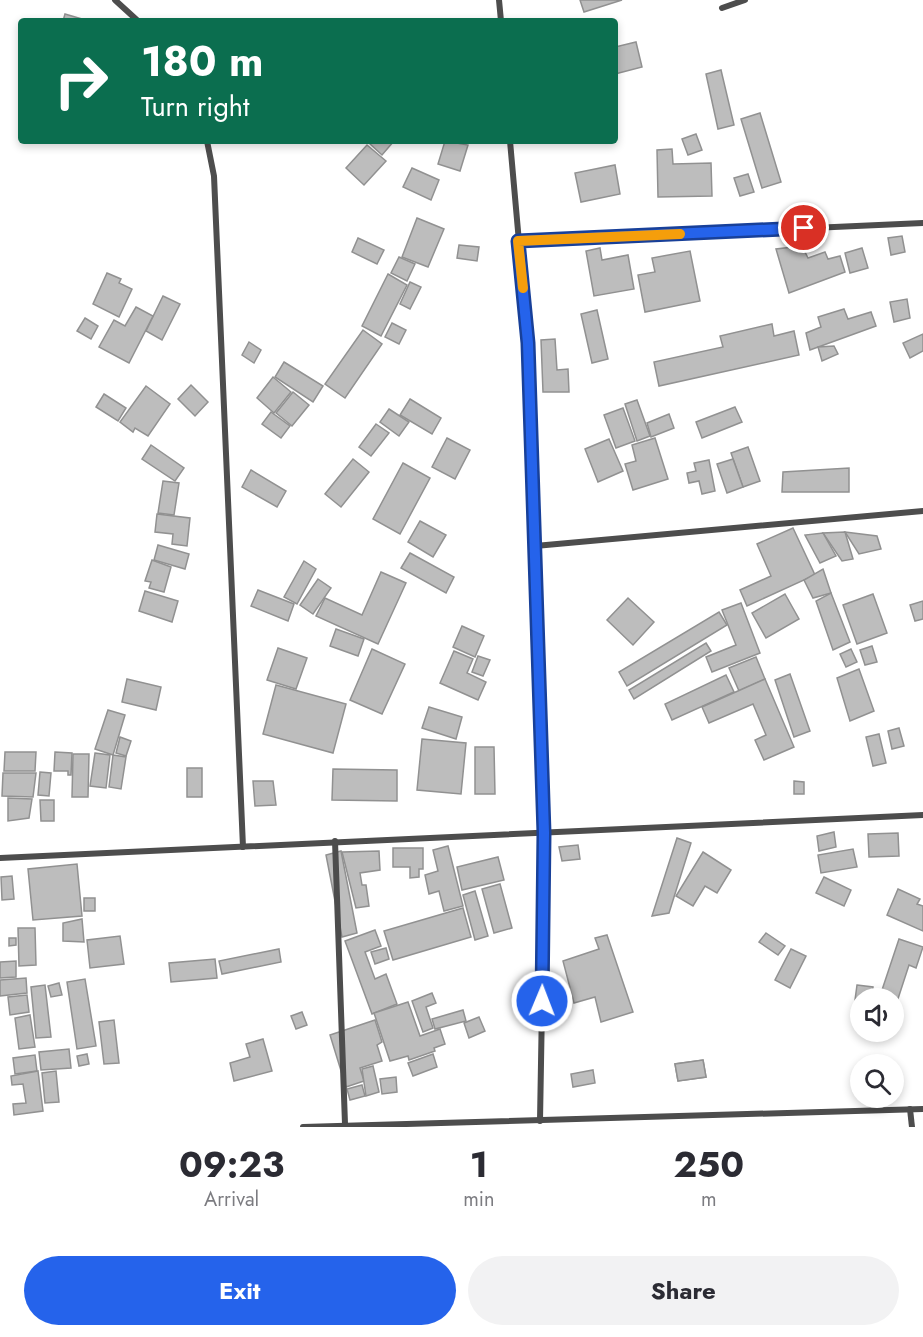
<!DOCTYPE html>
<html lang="en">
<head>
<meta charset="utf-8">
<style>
	:root { --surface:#fff; --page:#f2f2f3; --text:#2b2b33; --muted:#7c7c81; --accent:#2563eb }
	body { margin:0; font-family:Jost,sans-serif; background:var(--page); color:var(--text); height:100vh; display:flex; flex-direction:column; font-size:22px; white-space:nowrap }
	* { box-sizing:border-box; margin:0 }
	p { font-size:20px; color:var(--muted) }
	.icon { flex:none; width:33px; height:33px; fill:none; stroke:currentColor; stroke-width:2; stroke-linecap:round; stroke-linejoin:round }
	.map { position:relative; height:1127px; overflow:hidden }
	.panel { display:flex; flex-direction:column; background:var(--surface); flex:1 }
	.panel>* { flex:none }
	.banner { position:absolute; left:18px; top:18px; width:600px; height:126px; border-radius:6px; box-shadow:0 3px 9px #0003; background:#0b6e4f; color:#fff; overflow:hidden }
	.buttons { position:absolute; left:850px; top:988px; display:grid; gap:12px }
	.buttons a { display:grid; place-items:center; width:54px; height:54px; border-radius:50%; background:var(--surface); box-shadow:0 3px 9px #0003; font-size:30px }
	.pin { position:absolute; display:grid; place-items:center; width:51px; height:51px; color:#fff; margin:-26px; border:3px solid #fff; border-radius:50%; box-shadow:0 2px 6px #0007 }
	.me { position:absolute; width:66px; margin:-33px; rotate:1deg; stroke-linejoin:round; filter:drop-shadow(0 0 4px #0008) }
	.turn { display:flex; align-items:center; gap:21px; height:126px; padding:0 24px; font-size:27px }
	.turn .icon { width:78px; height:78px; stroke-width:2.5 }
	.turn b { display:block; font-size:42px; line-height:51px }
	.eta { display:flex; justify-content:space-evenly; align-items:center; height:102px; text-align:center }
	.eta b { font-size:36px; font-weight:700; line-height:42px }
	.action { display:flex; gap:12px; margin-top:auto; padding:12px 24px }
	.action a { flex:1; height:69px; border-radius:36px; background:var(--accent); color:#fff; font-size:24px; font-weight:700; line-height:69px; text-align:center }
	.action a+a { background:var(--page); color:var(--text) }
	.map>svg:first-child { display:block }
	.building { fill:#bdbdbd; stroke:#919191; stroke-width:1.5 }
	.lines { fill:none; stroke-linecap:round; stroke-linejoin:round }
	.street { stroke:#4d4d4d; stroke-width:6 }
	.route-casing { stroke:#184099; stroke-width:15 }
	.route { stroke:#2563eb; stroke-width:10 }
	.slow { stroke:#f59e0b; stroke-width:10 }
</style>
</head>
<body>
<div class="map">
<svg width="923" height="1127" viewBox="0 0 923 1127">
	<rect width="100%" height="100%" fill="#fff"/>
	<g class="building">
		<path d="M580,0H622L584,12Z"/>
		<path d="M65,14L82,19L81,21H63Z"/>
		<path d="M636,42L642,67L615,74V47Z"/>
		<path d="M721,70L734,125L718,129L706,74Z"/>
		<path d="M760,113L781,182L762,188L741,119Z"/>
		<path d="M696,134L702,150L688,155L682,139Z"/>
		<path d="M371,141H394L382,155L369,143Z"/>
		<path d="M445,141L468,145L460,171L438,164Z"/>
		<path d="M367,145L386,161L364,185L346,168Z"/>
		<path d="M672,149L673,164L711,163L712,196L658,197L657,150Z"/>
		<path d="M615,165L620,194L581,202L575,173Z"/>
		<path d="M412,168L439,180L431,200L403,187Z"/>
		<path d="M748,174L754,192L740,196L734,178Z"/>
		<path d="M417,218L444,229L428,267L402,257Z"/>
		<path d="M902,236L905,252L891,255L888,238Z"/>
		<path d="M358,238L384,250L377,264L352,252Z"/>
		<path d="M459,245L479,247L477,261L457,258Z"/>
		<path d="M802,246L808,258L825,252L828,259L840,256L845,272L789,293L776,249Z"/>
		<path d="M600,248L602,260L628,255L634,289L594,296L586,251Z"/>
		<path d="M862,248L868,268L850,273L845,253Z"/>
		<path d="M690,251L700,301L645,312L638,275L655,272L652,258Z"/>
		<path d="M399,257L415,264L407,281L391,273Z"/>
		<path d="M107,273L121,279L119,283L132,289L119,317L93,304Z"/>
		<path d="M388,274L407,285L381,336L362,326Z"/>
		<path d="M410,282L421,287L410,309L400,304Z"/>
		<path d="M163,296L180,304L162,340L146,331Z"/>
		<path d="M907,299L910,318L894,322L890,302Z"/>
		<path d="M136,307L153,316L129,363L99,347L114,320L125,326Z"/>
		<path d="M844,309L848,319L871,312L876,326L810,350L806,333L821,327L818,317Z"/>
		<path d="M597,310L608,359L592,363L581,314Z"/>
		<path d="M85,318L98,326L91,339L77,331Z"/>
		<path d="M392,323L406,330L399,344L385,337Z"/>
		<path d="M772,324L774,336L794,331L799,355L659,386L654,362L723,347L720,336Z"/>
		<path d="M363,330L382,344L345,398L325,384Z"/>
		<path d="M923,334V351L910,358L903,343Z"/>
		<path d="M555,339L557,370L568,369L569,392H543L541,340Z"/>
		<path d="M249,342L261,350L254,363L242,355Z"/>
		<path d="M834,346L838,354L822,361L818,347Z"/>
		<path d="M284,362L323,386L313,402L275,377Z"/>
		<path d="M273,377L291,392L274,413L257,398Z"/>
		<path d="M191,385L208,402L195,416L178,399Z"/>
		<path d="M146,386L170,404L148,436L135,428L133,432L120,422Z"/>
		<path d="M293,392L309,405L292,426L276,413Z"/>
		<path d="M104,394L126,408L118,421L96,407Z"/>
		<path d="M410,399L441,418L432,434L400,415Z"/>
		<path d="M637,400L650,436L637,441L625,404Z"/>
		<path d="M735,407L742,422L702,438L696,422Z"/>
		<path d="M623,408L635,441L616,448L604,415Z"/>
		<path d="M389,409L409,422L399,436L380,422Z"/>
		<path d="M271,412L290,426L281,438L262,424Z"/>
		<path d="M669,414L674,428L651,437L647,423Z"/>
		<path d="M376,424L389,433L371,456L359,447Z"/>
		<path d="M447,438L470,450L455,479L432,467Z"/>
		<path d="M655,438L668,479L633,490L625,464L636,461L632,445Z"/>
		<path d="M609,439L623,471L598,482L585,449Z"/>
		<path d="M151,445L184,468L175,481L142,459Z"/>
		<path d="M748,447L760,481L743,487L731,453Z"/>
		<path d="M353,459L369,472L341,507L325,494Z"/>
		<path d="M733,459L743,487L727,493L717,464Z"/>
		<path d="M709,460L715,491L702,494L699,481L689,483L687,473L696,471L694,463Z"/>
		<path d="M403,463L430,478L400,534L373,519Z"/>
		<path d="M849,468V492H782L783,472Z"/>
		<path d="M251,470L286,491L277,507L242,487Z"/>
		<path d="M163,481L179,483L174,515L158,513Z"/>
		<path d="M157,514L190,518L187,546L172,544L173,534L155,532Z"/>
		<path d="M420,521L446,535L433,557L408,542Z"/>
		<path d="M793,528L815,575L747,606L740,590L771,576L757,544Z"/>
		<path d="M845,532L853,559L842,561L823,533Z"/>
		<path d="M845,532L877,536L881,549L859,554Z"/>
		<path d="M823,533L836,556L820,563L805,535Z"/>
		<path d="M158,545L189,554L185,569L154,560Z"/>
		<path d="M410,553L454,577L446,593L401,568Z"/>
		<path d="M152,560L171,567L164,592L149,588L151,582L145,581Z"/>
		<path d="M304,561L316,569L297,604L284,597Z"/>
		<path d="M823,569L831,593L813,598L804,580Z"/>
		<path d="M381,572L406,583L378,644L316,616L325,598L362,615Z"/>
		<path d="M318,579L331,588L313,614L300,605Z"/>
		<path d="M258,590L294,604L288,621L251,606Z"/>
		<path d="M145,591L178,601L172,622L139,611Z"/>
		<path d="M831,593L850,642L833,650L816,601Z"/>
		<path d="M785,594L799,619L766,638L752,613Z"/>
		<path d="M873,594L887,633L857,644L843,605Z"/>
		<path d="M628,598L654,622L633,645L607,620Z"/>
		<path d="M923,601V619L915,621L910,605Z"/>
		<path d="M741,603L760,653L712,672L706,657L736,645L722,610Z"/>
		<path d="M719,612L727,625L627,686L619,672Z"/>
		<path d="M462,626L484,636L475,657L453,647Z"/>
		<path d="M336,629L364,639L358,656L330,646Z"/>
		<path d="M706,643L711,651L634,699L629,690Z"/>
		<path d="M872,646L877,662L865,665L860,650Z"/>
		<path d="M278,648L307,658L296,689L267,680Z"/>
		<path d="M372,649L405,664L382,714L350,700Z"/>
		<path d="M851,649L857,662L846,667L840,654Z"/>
		<path d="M454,651L473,659L467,673L486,682L478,700L440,683Z"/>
		<path d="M478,656L490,660L483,676L472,672Z"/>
		<path d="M756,657L765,679L739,691L729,668Z"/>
		<path d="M859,669L874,711L850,721L837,678Z"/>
		<path d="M790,674L810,731L794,737L775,680Z"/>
		<path d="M726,675L734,692L672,720L665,704Z"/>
		<path d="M127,679L161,687L156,710L122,702Z"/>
		<path d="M765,679L794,747L764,760L755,740L766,735L753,704L709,723L702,707Z"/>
		<path d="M276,685L346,704L333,753L263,734Z"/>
		<path d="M429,707L462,717L456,739L422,728Z"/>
		<path d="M108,710L125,715L113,755L95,749Z"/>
		<path d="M899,728L904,746L892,749L888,731Z"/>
		<path d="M879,734L886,763L873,766L866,737Z"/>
		<path d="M120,737L131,741L126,756L116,753Z"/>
		<path d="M422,739L466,743L461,794L417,790Z"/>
		<path d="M475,747H494L495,794H475Z"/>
		<path d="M5,752H36L35,771H4Z"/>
		<path d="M55,752L72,753L71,775H68V771H54Z"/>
		<path d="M95,753L110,755L106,788L90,786Z"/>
		<path d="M73,754H89L88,797H72Z"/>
		<path d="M113,755L126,757L121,789L109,787Z"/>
		<rect x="187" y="768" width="15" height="29"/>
		<path d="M333,769L397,770V801L332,800Z"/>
		<path d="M40,772L51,773L49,796L38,795Z"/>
		<path d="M3,773H36L33,797L2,796Z"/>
		<path d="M253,781H273L276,805L255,806Z"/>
		<path d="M794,781L804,782V794H794Z"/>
		<path d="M8,798L32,799L29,818L8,821Z"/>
		<path d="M40,800H54V821H41Z"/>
		<path d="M834,832L836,847L819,851L817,836Z"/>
		<path d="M898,833L899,856L869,857L868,834Z"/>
		<path d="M677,838L691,843L669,913L652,916Z"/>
		<path d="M578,845L580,859L562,861L559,847Z"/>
		<path d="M448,846L463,906L444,911L439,891L429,894L425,875L438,871L433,850Z"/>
		<path d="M393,848H423V869H419V877L410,878V867H393Z"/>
		<path d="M853,849L857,867L821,873L818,855Z"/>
		<path d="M341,851L357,933L342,937L326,855Z"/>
		<path d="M379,851L380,870L360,873L362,885H366L369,906L356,908L342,852Z"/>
		<path d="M703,852L731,870L717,893L705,886L693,906L676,896Z"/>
		<path d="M498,857L504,880L462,890L457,867Z"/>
		<path d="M77,864L82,916L33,920L28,869Z"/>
		<path d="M12,876L14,899L2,900L1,877Z"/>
		<path d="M824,877L851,890L844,906L816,893Z"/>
		<path d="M500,884L512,928L494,933L482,889Z"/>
		<path d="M898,889L920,899L917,904L923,906V931L887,915Z"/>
		<path d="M475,891L488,936L475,940L463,895Z"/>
		<rect x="84" y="898" width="11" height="13"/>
		<path d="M463,908L471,937L393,960L384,931Z"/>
		<path d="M82,919L84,942L63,941V923Z"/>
		<path d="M18,928H35L36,965L19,966Z"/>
		<path d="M375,930L381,946L365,952L375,979L386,974L397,1004L372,1014L345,941Z"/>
		<path d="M766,933L785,946L778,955L759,942Z"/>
		<path d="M607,935L633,1012L601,1022L595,997L574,1003L563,961L599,949L595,938Z"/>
		<path d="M120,936L124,964L90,968L87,940Z"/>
		<path d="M9,938H16V945L9,946Z"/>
		<path d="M899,939L923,947L916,968L909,965L894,1011V999H879Z"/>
		<path d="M386,948L389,959L375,964L371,952Z"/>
		<path d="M279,949L281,962L222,974L219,961Z"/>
		<path d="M791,949L806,956L790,988L775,980Z"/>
		<path d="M215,959L217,978L171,982L169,963Z"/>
		<path d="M16,961V977L0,978V962Z"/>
		<path d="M26,978L27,993L0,996V980Z"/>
		<path d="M85,979L96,1046L77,1049L67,982Z"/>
		<path d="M59,983L62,995L51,997L48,986Z"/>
		<path d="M45,985L51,1037L36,1038L31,987Z"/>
		<path d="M857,985L873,987L872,999L855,1000Z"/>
		<path d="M432,993L436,1003L426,1007L433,1028L423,1032L412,1001Z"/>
		<path d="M27,995L29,1012L10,1015L8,997Z"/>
		<path d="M408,1002L420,1036L440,1029L445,1044L434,1048L435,1051L409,1060L408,1056L390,1061L374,1013Z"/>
		<path d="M463,1010L466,1021L435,1029L432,1019Z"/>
		<path d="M302,1012L307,1025L296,1029L291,1016Z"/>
		<path d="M30,1015L35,1047L19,1049L15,1018Z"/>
		<path d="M479,1017L485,1031L469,1038L464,1023Z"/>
		<path d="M114,1020L119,1063L104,1064L99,1022Z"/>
		<path d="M375,1020L382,1042L377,1045L382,1061L360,1068L364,1081L346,1087L330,1035Z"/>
		<path d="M263,1039L272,1071L234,1081L230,1063L250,1057L246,1044Z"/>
		<path d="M69,1049L71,1068L41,1070L39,1052Z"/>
		<path d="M87,1054L89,1064L79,1066L77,1056Z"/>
		<path d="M433,1054L437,1067L413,1076L408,1063Z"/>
		<path d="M35,1055L37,1071L15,1074L13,1058Z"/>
		<path d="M703,1060L706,1077L678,1081L675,1064Z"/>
		<path d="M703,1060L706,1077L678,1081L675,1064Z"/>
		<path d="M373,1066L379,1092L366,1096L362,1069Z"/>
		<path d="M593,1070L595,1083L573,1087L571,1074Z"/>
		<path d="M38,1071L43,1111L14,1115L13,1104L26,1103L23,1084L12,1085L11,1076Z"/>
		<path d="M56,1071L59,1102L45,1103L42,1073Z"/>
		<path d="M396,1077L397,1092L382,1094L380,1079Z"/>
		<path d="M362,1085L365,1096L350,1100L347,1089Z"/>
	</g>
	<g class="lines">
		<g class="street">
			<path d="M115,0L138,21"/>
			<path d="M499,0L501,21"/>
			<path d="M722,8L745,0"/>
			<path d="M207,141L214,176L243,847"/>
			<path d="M510,141L528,343L545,833L540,1121"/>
			<path d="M518,241L923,223"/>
			<path d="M535,546L923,511"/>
			<path d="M335,841L345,1124"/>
			<path d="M0,858L923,815"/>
			<path d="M910,1109L912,1127"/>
			<path d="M303,1127L923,1109"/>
		</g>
	</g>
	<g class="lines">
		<defs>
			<path id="route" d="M542,1001L544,833L528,343L518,241L804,228"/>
		</defs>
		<use href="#route" class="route-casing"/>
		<use href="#route" class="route"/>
		<path class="slow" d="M523,288L518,241L680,234"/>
	</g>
</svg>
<div class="buttons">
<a><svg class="icon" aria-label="sound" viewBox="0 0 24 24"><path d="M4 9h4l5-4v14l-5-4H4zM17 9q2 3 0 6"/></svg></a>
<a><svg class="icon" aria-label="search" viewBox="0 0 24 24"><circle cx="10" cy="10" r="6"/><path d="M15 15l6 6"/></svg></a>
</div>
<div class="pin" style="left:804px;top:228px;background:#d93025"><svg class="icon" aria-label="arrive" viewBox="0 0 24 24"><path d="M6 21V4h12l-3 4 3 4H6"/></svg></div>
<svg class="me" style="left:542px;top:1001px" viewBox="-20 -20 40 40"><circle r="17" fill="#2563eb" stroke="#fff" stroke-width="3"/><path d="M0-11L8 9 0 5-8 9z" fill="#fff"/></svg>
<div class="banner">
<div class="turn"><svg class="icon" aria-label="right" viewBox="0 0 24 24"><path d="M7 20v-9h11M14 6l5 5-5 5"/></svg><div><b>180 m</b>Turn right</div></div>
</div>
</div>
<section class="panel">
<div class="eta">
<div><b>09:23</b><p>Arrival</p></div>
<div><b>1</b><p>min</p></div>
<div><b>250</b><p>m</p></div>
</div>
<div class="action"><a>Exit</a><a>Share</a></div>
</section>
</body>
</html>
